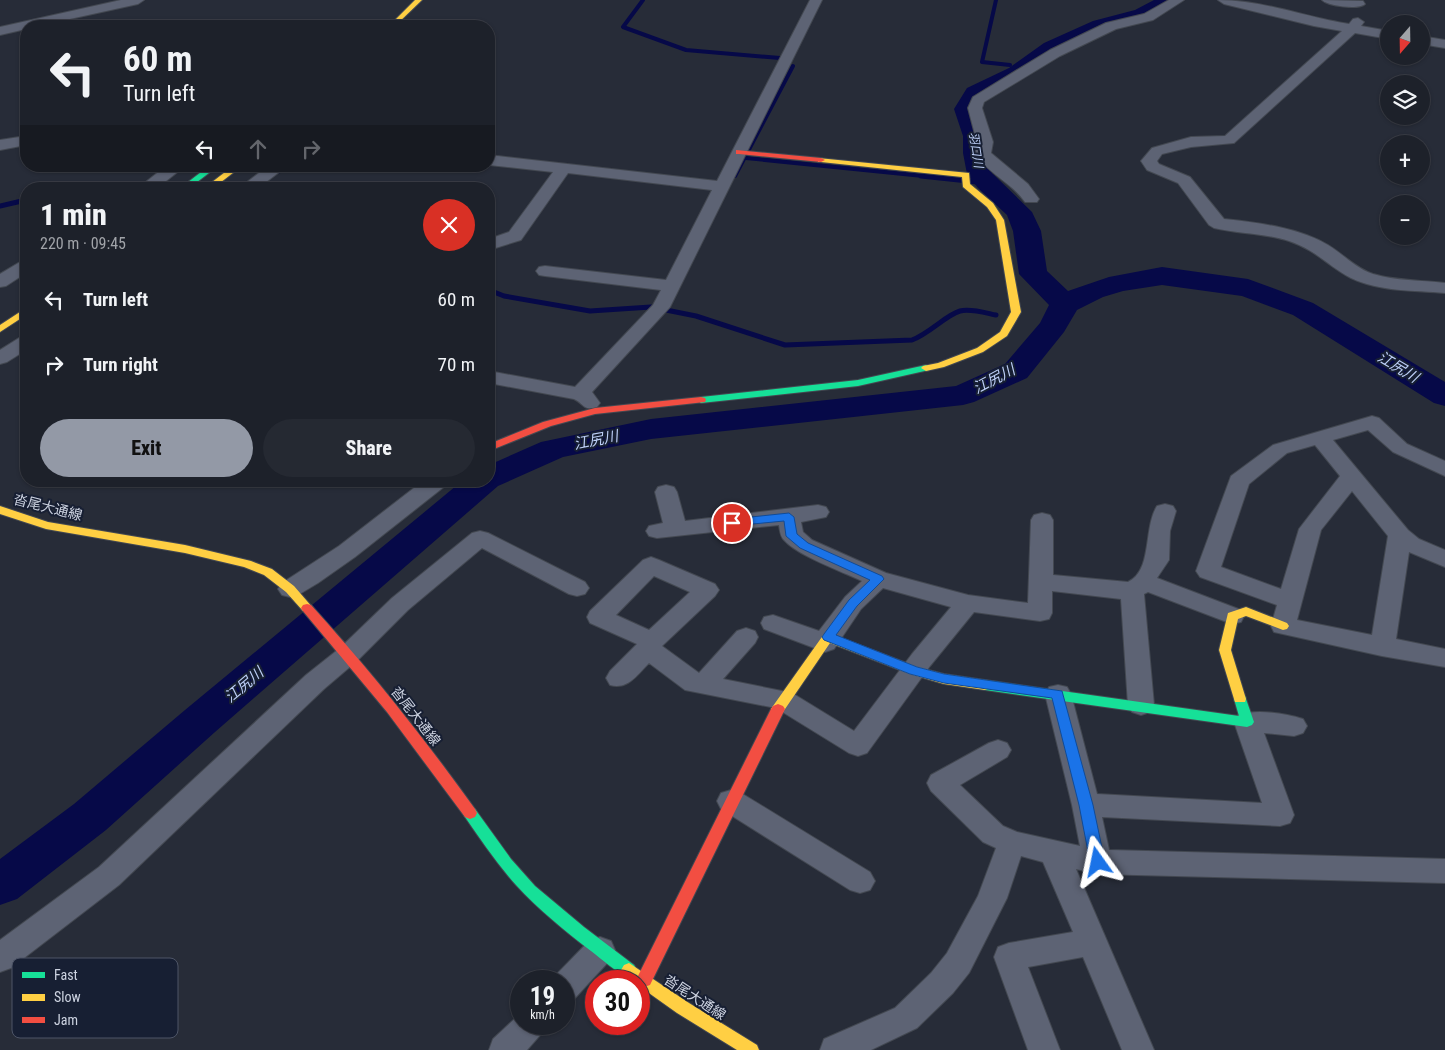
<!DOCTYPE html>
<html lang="en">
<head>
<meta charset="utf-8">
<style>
	:root { --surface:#1d212a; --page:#252932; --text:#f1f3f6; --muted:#a0a3a8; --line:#3b3e47; --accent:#9399a6 }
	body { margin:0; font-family:"Roboto Condensed","Noto Sans JP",sans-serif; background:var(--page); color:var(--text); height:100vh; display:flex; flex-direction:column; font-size:19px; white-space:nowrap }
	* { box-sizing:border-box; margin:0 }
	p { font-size:16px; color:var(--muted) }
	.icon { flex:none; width:28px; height:28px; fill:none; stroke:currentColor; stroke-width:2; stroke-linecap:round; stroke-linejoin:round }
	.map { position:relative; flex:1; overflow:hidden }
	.side { position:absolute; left:20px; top:182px; width:475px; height:305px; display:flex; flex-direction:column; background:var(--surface); border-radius:20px; box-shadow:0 1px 4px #0004,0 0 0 1px var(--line) }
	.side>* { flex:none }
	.guide { position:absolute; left:20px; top:20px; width:475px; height:152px; border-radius:20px; box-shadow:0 1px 4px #0004,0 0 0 1px var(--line); background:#1d212a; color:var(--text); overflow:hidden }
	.needle { width:32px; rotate:200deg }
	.fabs { position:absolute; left:1380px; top:15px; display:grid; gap:10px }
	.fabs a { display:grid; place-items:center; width:50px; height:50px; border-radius:50%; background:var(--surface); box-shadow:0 1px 4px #0004,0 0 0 1px var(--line); font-size:25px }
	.speed { position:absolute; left:510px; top:970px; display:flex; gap:10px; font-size:25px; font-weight:700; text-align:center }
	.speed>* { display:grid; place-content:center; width:65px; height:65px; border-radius:50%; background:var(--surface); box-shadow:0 1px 4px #0004,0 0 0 1px var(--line); line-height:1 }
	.speed small { font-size:12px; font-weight:400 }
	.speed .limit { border:8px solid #d22; background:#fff; color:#111 }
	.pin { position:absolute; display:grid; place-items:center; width:42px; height:42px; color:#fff; margin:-21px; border:2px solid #fff; border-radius:50%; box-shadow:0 1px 5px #0007 }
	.me { position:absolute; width:55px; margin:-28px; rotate:348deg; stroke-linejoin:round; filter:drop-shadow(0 0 4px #0008) }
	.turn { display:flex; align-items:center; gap:18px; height:105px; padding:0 20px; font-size:22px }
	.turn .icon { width:65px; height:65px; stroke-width:2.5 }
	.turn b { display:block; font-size:35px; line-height:42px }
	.lanes { display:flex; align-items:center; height:48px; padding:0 20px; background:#0003; justify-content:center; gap:25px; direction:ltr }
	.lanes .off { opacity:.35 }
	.round { display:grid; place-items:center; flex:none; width:52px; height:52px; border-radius:26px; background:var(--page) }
	.head { display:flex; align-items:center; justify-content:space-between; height:85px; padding:0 20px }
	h1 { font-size:30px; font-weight:800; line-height:38px }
	.button { display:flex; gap:10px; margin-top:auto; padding:10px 20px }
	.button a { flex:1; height:58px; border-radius:30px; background:var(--accent); color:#111; font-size:20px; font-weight:800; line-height:58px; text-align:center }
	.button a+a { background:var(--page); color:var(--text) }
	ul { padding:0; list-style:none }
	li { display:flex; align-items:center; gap:15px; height:65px; padding:0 20px }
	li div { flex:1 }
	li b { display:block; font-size:19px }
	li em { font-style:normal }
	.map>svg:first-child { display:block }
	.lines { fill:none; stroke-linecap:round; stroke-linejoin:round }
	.stream-far1 { stroke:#060948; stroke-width:4 }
	.stream { stroke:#060948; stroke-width:5 }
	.river { fill:#060948; fill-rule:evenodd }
	.street-casing { stroke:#434851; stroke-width:2 }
	.fast-casing { stroke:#434851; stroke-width:2 }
	.slow-casing { stroke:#434851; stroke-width:2 }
	.jam-casing { stroke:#434851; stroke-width:2 }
	.street { fill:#5d6374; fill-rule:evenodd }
	.fast { fill:#16e098; fill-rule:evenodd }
	.slow { fill:#ffcf43; fill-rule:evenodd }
	.jam { fill:#f24e42; fill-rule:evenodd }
	.route { fill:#1a73e8; stroke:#114b97 }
	.labels { text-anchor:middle; stroke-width:4; stroke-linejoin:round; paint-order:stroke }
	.far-water-label { font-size:12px; font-style:italic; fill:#bdcff7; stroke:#171f33 }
	.street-label { font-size:14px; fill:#cdd3e1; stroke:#171f33 }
	.water-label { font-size:15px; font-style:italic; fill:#bdcff7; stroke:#171f33 }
	.key { fill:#171f33; stroke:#4e5567; stroke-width:1 }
	.key-label { font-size:14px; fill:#cdd3e1 }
</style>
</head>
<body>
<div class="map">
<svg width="1445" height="1050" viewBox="0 0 1445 1050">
	<rect width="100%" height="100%" fill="#272c38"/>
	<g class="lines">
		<g class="stream-far1">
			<path d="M643,0L623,27L686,50L780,58"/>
			<path d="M996,0L982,62L1010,65"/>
			<path d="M746,158L933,177"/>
			<path d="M275,172L285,170L289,166"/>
			<path d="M735,176L793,66"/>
		</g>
		<g class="stream">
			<path d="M921,176L987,183"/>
			<path d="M85,189L105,185L125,189"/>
			<path d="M0,206L26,200"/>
			<path d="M489,290L504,296L590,311L651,307L696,316L785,345L912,340C930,333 946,315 960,311C970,308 986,313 996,315"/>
		</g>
		<path class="river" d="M1154,0H1179L1176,4L1149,19L1107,30L1060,53L1025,78L984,97L978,109L987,136V153L992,173L1032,212L1041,231L1047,271L1068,291L1109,277L1162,267L1248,279L1313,303L1445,382V406L1434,403L1293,315L1242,296L1162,285L1123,291L1103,297L1077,310L1064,332L1027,378L974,402L963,405L651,439L563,457L498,486L215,732L106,830L17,899L0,905V859L74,804L185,710L462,481H489V465L541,442L651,419L956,386L1005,364L1040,323L1049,305L1019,274L1013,231L1007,215L978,188L967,174L963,153V136L954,109L967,88L1009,68L1044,43L1093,21L1135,10Z"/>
		<defs>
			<g id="street">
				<path d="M121,0H144L138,4L38,26H26V29L0,35V27Z"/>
				<path d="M810,0H822L670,307L592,392L600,403L597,407C582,411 585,404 574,399L489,383V371L575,387L653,305L661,290L545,276L539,275L536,271L539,267L545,266L666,280L712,190L568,173L521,240L489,250V239L509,232L553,172L489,165V155L717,181Z"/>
				<path d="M1169,0H1184L1153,20L1116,29L1060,56L984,102L982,108L993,142L991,153L1028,184L1039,199L1037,202H1025C1012,183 989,174 975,154L977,142L968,108L973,97L1050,50L1106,23L1144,14Z"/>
				<path d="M1218,0C1262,0 1305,17 1349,24L1353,19L1358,18L1364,22L1361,26L1389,31V39L1355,33L1234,143L1191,147L1162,154L1157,161L1159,164L1190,177L1224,219C1259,223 1297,227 1328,245C1343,254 1355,268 1373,274C1396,281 1421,280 1445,283V293C1414,290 1380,292 1351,278C1328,266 1316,250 1289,241C1265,233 1239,234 1214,228L1209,225L1178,183L1147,170L1141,161L1152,148L1191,137L1225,136L1342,31L1314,26L1224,4Z"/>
				<path d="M1322,0L1363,1L1365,4C1359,10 1328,6 1322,0Z"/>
				<path d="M1421,36L1445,40V48L1421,44Z"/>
				<path d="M26,136V145L0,150V140Z"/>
				<path d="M166,166H185L156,189H137Z"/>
				<path d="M268,166H287L257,189H238Z"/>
				<path d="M26,261V273L6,286L0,287V274L20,262Z"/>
				<path d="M26,336V350L7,362L0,364V350L19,338Z"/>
				<path d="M1372,416L1379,418L1407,444L1445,461V476L1393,452L1368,430L1333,440L1408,530L1419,539L1445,550V567L1409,552L1396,639L1445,649V667L1382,656L1274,632L1271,626L1277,605L1200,577L1196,571L1231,476L1273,445ZM1315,445L1340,476L1299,529L1281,589L1221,567L1249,484L1287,453ZM1352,491L1388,536L1372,635L1297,620L1321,530Z"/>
				<path d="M423,481H448L445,486L355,557L318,583L298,595L290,597L282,595L278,589L282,583L339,546Z"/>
				<path d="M666,485L674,487L677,492L685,521L818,505L826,507L829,512L826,517L801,522L803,532L812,540L886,573L968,595L1028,603L1031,520L1034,515L1042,513L1050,515L1053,520V575L1128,582C1153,570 1143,528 1157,506L1165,504L1173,506L1176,511L1170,531L1169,560L1157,578L1241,610L1244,616L1241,622L1232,624L1148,592L1144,594L1154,705L1150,712L1141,715L1132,712L1128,705L1121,599L1052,591V613L1049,619L1040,621L974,612L930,666L867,753L858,756L849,753L776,708L685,690L649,663C637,675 628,690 610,685L606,678L610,671L637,644L590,623L587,617L590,611L643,560L651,557L659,560L715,584L719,590L715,596L662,646L699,673L737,631L746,628L755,631L758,637L755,643L723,679L792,693L854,731L912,654L951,607L883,588L861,609L834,649L825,652L764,629L761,623L764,617L773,615L819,631L845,597L862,581C841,571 798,556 784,540C780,536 780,531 779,525L657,538L649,536L646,531L649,526L663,523L655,492L658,487ZM654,576L690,592L649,630L616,615Z"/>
				<path d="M480,531L488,533L585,582L589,588L585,594L577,596L569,594L482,548L408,610L358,660L324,689L119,885L11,968L0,972V940L99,867L306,675L340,648L392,598L472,533Z"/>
				<path d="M1058,685L1067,687L1071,694L1097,794L1262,803L1234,722L1238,715C1256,709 1285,713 1303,719L1307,726L1303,733L1294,736L1264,733L1294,815L1290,823L1280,826L1102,817L1109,850L1445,859V883L1097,874L1076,869L1154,1050H1122L1083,957L1028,967L1060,1050H1028L994,957L998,947L1009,943L1073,932L1043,862L1021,856L1007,898L969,973L953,993L917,1028L871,1050H820L824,1039L895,1008L931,973L947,953L978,896L996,848L983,842L931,791L927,783L931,775L989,743L998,740L1007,743L1011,750L1007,757L960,785L1003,826L1017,832L1080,846L1072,805L1045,694L1049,687Z"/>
				<path d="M731,790L741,793L870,872L875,881L870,890L860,893L850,890L721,809L717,801L721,793Z"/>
				<path d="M600,937L611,941L615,950L611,959L575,998L564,1002V981H551L553,978L589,941Z"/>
				<path d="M521,1013V1024H546L541,1034L527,1050H489L493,1039Z"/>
			</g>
			<g id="fast">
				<path d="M209,166H218L188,189H179Z"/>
				<path d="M926,365L931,368L929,370L858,386L701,403L696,400L701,397L858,380Z"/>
				<path d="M985,680L1239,716L1234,699L1235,696H1245L1246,699L1254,722L1252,725L1247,727L985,690L980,688L979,685L980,682Z"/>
				<path d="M470,807L475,809L511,859L535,886L584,927L634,965L637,970L634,975L629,977C615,972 603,960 591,951C565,931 538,909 516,885C497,864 481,840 465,817L463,813L465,809Z"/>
			</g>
			<g id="slow">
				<path d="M415,0H422L395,26H389Z"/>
				<path d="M818,158L969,173L970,184L993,203L1004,220L1021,312L1007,336L983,352L944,367L926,371L921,368L923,366L938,363L977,348L1000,332L1011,312L996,220L987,207L963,187L962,177L821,162H818Z"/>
				<path d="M233,166H242L212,189H203Z"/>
				<path d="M26,308V315L0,332V325Z"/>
				<path d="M0,506L48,522L185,545L251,561L272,569L294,586L313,608L311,611H303L286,592L264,575L244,567L185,553L46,529L0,514Z"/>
				<path d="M1246,607L1287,623L1289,626L1287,629L1283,630L1246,616L1238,619L1231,650L1246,699L1245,702H1235L1234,699L1219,650L1228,613Z"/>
				<path d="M828,633L917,667L944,674L985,680L990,682L991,685L990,688L985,690L944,684L910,674L830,643L783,712L778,714L773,712L771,709L773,706L824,634Z"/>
				<path d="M629,963L689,1003L757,1045L759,1050H737L677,1013L639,986V981C631,981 625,977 621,970L624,965Z"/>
			</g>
			<g id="jam">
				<path d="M736,150L821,158L825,160L821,162L739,154H736Z"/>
				<path d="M701,397L705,398L706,400L705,402L595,414L551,426L489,451V444L543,422L595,408Z"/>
				<path d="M307,604L311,605C370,670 424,738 475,809L477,813L475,817L470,819L465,817L387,712L303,611L301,608L303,605Z"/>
				<path d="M778,704L783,706L785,709L650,985L644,987L639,985V981L636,980L771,709L773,706Z"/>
			</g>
		</defs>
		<use href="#street" class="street-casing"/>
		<use href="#fast" class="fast-casing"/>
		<use href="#slow" class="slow-casing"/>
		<use href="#jam" class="jam-casing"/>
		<use href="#street" class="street"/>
		<use href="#fast" class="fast"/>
		<use href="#slow" class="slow"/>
		<use href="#jam" class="jam"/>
	</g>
	<path class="route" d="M789,513L794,517L797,534L808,543L882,576L884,579L857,606L836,635L917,667L944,674L1062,691L1093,805L1105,862L1103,866L1098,868L1092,866L1090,862L1079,805L1052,698L944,683L910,674L824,640L822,637L824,634L849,600L870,580L800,548L786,536L784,521L732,526L726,523L732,519Z"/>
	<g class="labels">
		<g class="far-water-label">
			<text transform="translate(976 150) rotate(81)" y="4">羽口川</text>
		</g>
		<g class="street-label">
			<text transform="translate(48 507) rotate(14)" y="5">沓尾大通線</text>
			<text transform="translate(416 716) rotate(52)" y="5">沓尾大通線</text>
			<text transform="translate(695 997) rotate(33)" y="5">沓尾大通線</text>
		</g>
		<g class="water-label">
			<text transform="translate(1398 367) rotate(31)" y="5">江尻川</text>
			<text transform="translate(994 379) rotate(-28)" y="5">江尻川</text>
			<text transform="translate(596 440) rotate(-11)" y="5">江尻川</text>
			<text transform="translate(244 685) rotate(-40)" y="5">江尻川</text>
		</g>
	</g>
	<rect x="12" y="958" width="166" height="80" rx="8" class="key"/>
	<rect x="22" y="972" width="23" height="6" fill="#16e098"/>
	<rect x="22" y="994" width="23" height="7" fill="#ffcf43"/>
	<rect x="22" y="1017" width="23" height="6" fill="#f24e42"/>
	<g class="key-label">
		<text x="54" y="980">Fast</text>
		<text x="54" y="1002">Slow</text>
		<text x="54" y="1025">Jam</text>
	</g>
</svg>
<div class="fabs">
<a><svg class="needle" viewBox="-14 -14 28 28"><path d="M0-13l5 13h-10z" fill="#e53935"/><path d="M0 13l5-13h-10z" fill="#a0a3a8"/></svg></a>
<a><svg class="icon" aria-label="layers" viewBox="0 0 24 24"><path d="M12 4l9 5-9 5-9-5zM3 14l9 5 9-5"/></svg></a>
<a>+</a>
<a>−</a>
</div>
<div class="speed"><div>19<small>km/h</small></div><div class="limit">30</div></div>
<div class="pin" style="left:732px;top:523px;background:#d93025"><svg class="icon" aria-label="arrive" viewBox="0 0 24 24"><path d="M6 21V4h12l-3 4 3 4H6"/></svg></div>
<svg class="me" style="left:1098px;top:862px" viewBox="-20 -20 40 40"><path d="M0-17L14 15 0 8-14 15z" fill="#1a73e8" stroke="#fff" stroke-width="4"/></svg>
<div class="guide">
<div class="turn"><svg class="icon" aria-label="left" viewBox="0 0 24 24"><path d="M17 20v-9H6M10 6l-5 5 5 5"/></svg><div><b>60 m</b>Turn left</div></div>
<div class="lanes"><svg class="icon" aria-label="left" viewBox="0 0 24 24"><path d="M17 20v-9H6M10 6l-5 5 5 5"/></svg><svg class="icon off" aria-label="ahead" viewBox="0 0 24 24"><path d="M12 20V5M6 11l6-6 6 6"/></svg><svg class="icon off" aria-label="right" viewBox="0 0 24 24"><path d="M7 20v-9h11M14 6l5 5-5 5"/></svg></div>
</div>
<section class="side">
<div class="head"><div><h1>1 min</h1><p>220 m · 09:45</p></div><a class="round" style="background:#d93025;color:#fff"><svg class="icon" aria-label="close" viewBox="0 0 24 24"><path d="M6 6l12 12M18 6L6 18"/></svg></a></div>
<ul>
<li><svg class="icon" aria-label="left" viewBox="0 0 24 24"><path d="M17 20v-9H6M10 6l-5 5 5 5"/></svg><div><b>Turn left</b></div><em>60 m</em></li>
<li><svg class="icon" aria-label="right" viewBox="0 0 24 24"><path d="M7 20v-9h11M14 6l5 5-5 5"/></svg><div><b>Turn right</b></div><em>70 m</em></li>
</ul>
<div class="button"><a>Exit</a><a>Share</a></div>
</section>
</div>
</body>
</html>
